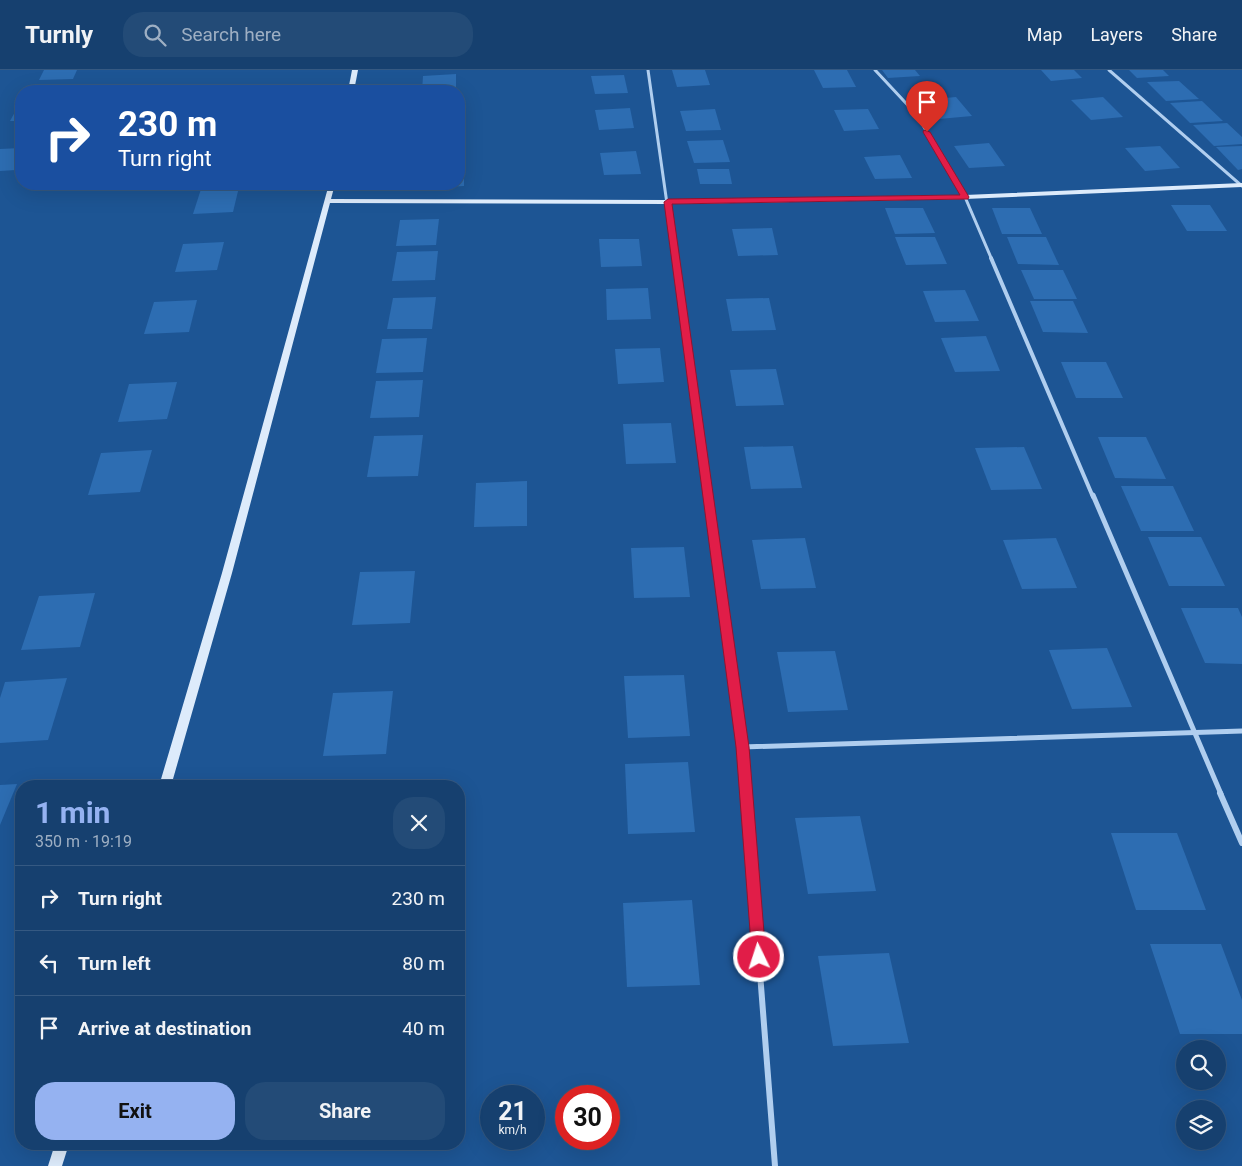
<!DOCTYPE html>
<html lang="en">
<head>
<meta charset="utf-8">
<style>
	:root { --surface:#16406f; --page:#234b77; --text:#f1f3f6; --muted:#9eafc3; --line:#355982; --accent:#95b2f1 }
	body { margin:0; font-family:Roboto,sans-serif; background:var(--page); color:var(--text); height:100vh; display:flex; flex-direction:column; font-size:19px; white-space:nowrap }
	* { box-sizing:border-box; margin:0 }
	p { font-size:16px; color:var(--muted) }
	.icon { flex:none; width:28px; height:28px; fill:none; stroke:currentColor; stroke-width:2; stroke-linecap:round; stroke-linejoin:round }
	.map { position:relative; flex:1; overflow:hidden }
	.details { position:absolute; left:15px; top:710px; width:450px; height:370px; display:flex; flex-direction:column; background:var(--surface); border-radius:20px; box-shadow:0 5px 20px #0002,0 0 0 1px var(--line) }
	.details>* { flex:none }
	.top-card { position:absolute; left:15px; top:15px; width:450px; height:105px; border-radius:20px; box-shadow:0 5px 20px #0002,0 0 0 1px var(--line); background:#1a4fa0; color:#fff; overflow:hidden }
	.buttons { position:absolute; left:1176px; top:970px; display:grid; gap:10px }
	.buttons a { display:grid; place-items:center; width:50px; height:50px; border-radius:50%; background:var(--surface); box-shadow:0 5px 20px #0002,0 0 0 1px var(--line); font-size:25px }
	.speed { position:absolute; left:480px; top:1015px; display:flex; gap:10px; font-size:25px; font-weight:700; text-align:center }
	.speed>* { display:grid; place-content:center; width:65px; height:65px; border-radius:50%; background:var(--surface); box-shadow:0 5px 20px #0002,0 0 0 1px var(--line); line-height:1 }
	.speed small { font-size:12px; font-weight:400 }
	.speed .limit { border:8px solid #d22; background:#fff; color:#111 }
	.pin { position:absolute; display:grid; place-items:center; width:42px; height:42px; color:#fff; margin:-51px -21px; border-radius:50% 50% 50% 0; rotate:-45deg; box-shadow:0 0 5px #0007 }
	.pin .icon { rotate:45deg }
	.me { position:absolute; width:55px; margin:-28px; rotate:356deg; stroke-linejoin:round; filter:drop-shadow(0 0 4px #0008) }
	.turn { display:flex; align-items:center; gap:18px; height:105px; padding:0 20px; font-size:22px }
	.turn .icon { width:65px; height:65px; stroke-width:2.5 }
	.turn b { display:block; font-size:35px; line-height:42px }
	.round { display:grid; place-items:center; flex:none; width:52px; height:52px; border-radius:20px; background:var(--page) }
	.headline { display:flex; align-items:center; justify-content:space-between; height:85px; padding:0 20px }
	h1 { font-size:30px; font-weight:700; line-height:38px; color:var(--accent) }
	.cta { display:flex; gap:10px; margin-top:auto; padding:10px 20px }
	.cta a { flex:1; height:58px; border-radius:20px; background:var(--accent); color:#111; font-size:20px; font-weight:700; line-height:58px; text-align:center }
	.cta a+a { background:var(--page); color:var(--text) }
	ul { padding:0; list-style:none }
	li { display:flex; align-items:center; gap:15px; height:65px; padding:0 20px; border-top:1px solid var(--line) }
	li div { flex:1 }
	li b { display:block; font-size:19px }
	li em { font-style:normal }
	header { display:flex; align-items:center; gap:30px; box-sizing:border-box; height:70px; padding:0 25px; background:var(--surface); border-bottom:1px solid var(--line) }
	header strong { font-size:24px }
	nav { display:flex; gap:28px; margin-inline-start:auto; font-size:18px }
	.search { width:350px; height:45px; background:var(--page); display:flex; align-items:center; gap:12px; box-sizing:border-box; padding:0 18px; border-radius:20px; color:var(--muted); font-size:19px }
	.map>svg:first-child { display:block }
	.building { fill:#2d6db2 }
	.lines { fill:none; stroke-linecap:round; stroke-linejoin:round }
	.street-far3 { stroke:#b0ceef; stroke-width:3 }
	.street-far2 { stroke:#b0ceef; stroke-width:4 }
	.street-far1 { stroke:#b0ceef; stroke-width:5 }
	.street { stroke:#b0ceef; stroke-width:6 }
	.secondary { fill:#ddebfb; fill-rule:evenodd }
	.route { fill:#e11d48; stroke:#92132f }
</style>
</head>
<body>
<header>
<strong>Turnly</strong>
<div class="search"><svg class="icon" aria-label="search" viewBox="0 0 24 24"><circle cx="10" cy="10" r="6"/><path d="M15 15l6 6"/></svg>Search here</div>
<nav><a>Map</a><a>Layers</a><a>Share</a></nav>
</header>
<div class="map">
<svg width="1242" height="1096" viewBox="0 0 1242 1096">
	<rect width="100%" height="100%" fill="#1d5594"/>
	<g class="building">
		<path d="M44,0H77L73,9L39,10Z"/>
		<path d="M672,0H705L710,15L677,17Z"/>
		<path d="M814,0H847L856,17L823,18Z"/>
		<path d="M882,0H915L920,6L888,8Z"/>
		<path d="M1041,0H1074L1082,8L1051,11Z"/>
		<path d="M1129,0H1163L1169,6L1137,8Z"/>
		<path d="M456,4V21H422L423,6Z"/>
		<path d="M624,5L628,23L595,24L591,6Z"/>
		<path d="M1179,11L1199,29L1166,31L1147,12Z"/>
		<path d="M956,27L972,46L939,49L923,30Z"/>
		<path d="M1103,27L1123,47L1091,50L1071,30Z"/>
		<path d="M21,31V51H10Z"/>
		<path d="M1202,31L1223,51L1190,53L1170,33Z"/>
		<path d="M630,38L634,58L599,60L595,40Z"/>
		<path d="M715,39L721,60L686,61L680,41Z"/>
		<path d="M868,39L879,59L844,61L834,40Z"/>
		<path d="M1227,53L1242,67V74L1214,76L1193,55Z"/>
		<path d="M723,70L730,92L694,93L687,71Z"/>
		<path d="M989,73L1005,96L969,98L954,76Z"/>
		<path d="M1160,76L1180,98L1145,101L1125,78Z"/>
		<path d="M1242,76V99L1238,100L1216,77Z"/>
		<path d="M21,78V91L16,100L0,101V79Z"/>
		<path d="M636,81L641,104L604,105L600,83Z"/>
		<path d="M900,85L912,108L875,109L864,87Z"/>
		<path d="M459,93H464V116L426,118V114H459Z"/>
		<path d="M697,99H729L732,114H700Z"/>
		<path d="M239,117L233,142L193,144L201,119Z"/>
		<path d="M1171,135H1210L1227,161H1187Z"/>
		<path d="M885,138H923L935,163L895,164Z"/>
		<path d="M992,138H1030L1042,164H1002Z"/>
		<path d="M439,149L436,175L396,176L400,150Z"/>
		<path d="M772,158L778,185L738,186L732,159Z"/>
		<path d="M895,167H935L947,194L906,195Z"/>
		<path d="M1007,167H1046L1059,195L1018,194Z"/>
		<path d="M599,169H639L642,196L601,197Z"/>
		<path d="M224,172L217,200L175,202L183,174Z"/>
		<path d="M438,181L435,210L392,211L397,182Z"/>
		<path d="M1021,200H1063L1077,229H1034Z"/>
		<path d="M648,218L651,249L607,250L606,219Z"/>
		<path d="M965,220L979,251L935,252L923,221Z"/>
		<path d="M436,227L432,259H387L393,228Z"/>
		<path d="M769,228L776,260L732,261L726,229Z"/>
		<path d="M197,230L189,262L144,264L154,232Z"/>
		<path d="M1030,231H1073L1088,263L1043,262Z"/>
		<path d="M986,266L1000,301L955,302L941,268Z"/>
		<path d="M427,268L423,302L376,303L382,269Z"/>
		<path d="M660,278L664,312L618,314L615,279Z"/>
		<path d="M1061,292H1106L1123,328H1076Z"/>
		<path d="M776,299L784,335L736,336L730,300Z"/>
		<path d="M423,310L419,347L370,348L376,311Z"/>
		<path d="M177,312L167,349L118,352L129,314Z"/>
		<path d="M671,353L676,393L626,394L623,354Z"/>
		<path d="M423,365L418,406L367,407L374,366Z"/>
		<path d="M1098,367H1146L1166,409L1115,408Z"/>
		<path d="M793,376L802,418L751,419L744,377Z"/>
		<path d="M1024,377L1042,419L991,420L975,378Z"/>
		<path d="M152,380L140,422L88,425L101,383Z"/>
		<path d="M527,411V456L474,457L476,413Z"/>
		<path d="M1121,416H1173L1194,461H1141Z"/>
		<path d="M1148,467H1201L1225,516H1169Z"/>
		<path d="M805,468L816,518L761,519L752,470Z"/>
		<path d="M1056,468L1077,518L1022,519L1003,470Z"/>
		<path d="M684,477L690,527L634,528L631,478Z"/>
		<path d="M415,501L410,553L352,555L360,502Z"/>
		<path d="M95,523L80,577L21,580L39,526Z"/>
		<path d="M1181,538H1238L1242,547V594L1205,593Z"/>
		<path d="M1107,578L1132,637L1072,639L1049,580Z"/>
		<path d="M835,581L848,640L788,642L777,582Z"/>
		<path d="M684,605L690,666L628,668L624,606Z"/>
		<path d="M67,608L48,670L0,673V628L5,612Z"/>
		<path d="M393,621L386,684L323,686L333,623Z"/>
		<path d="M688,692L695,762L628,764L625,694Z"/>
		<path d="M17,714L0,755V715Z"/>
		<path d="M860,746L876,821L808,824L795,748Z"/>
		<path d="M1111,763H1177L1206,840H1136Z"/>
		<path d="M692,830L700,915L627,917L623,833Z"/>
		<path d="M1150,874H1221L1242,930V964H1180Z"/>
		<path d="M889,883L909,973L833,976L818,886Z"/>
	</g>
	<g class="lines">
		<g class="street-far3">
			<path d="M648,0L675,190"/>
			<path d="M875,0L917,45L965,127L992,190"/>
			<path d="M1109,0L1242,116"/>
		</g>
		<g class="street-far2">
			<path d="M674,188L708,427"/>
			<path d="M991,188L1093,427"/>
		</g>
		<g class="street-far1">
			<path d="M708,425L743,677L747,724"/>
			<path d="M1093,425L1221,724"/>
			<path d="M743,677L1242,661"/>
		</g>
		<g class="street">
			<path d="M746,723L775,1096"/>
			<path d="M1220,723L1242,773"/>
		</g>
		<g class="secondary">
			<path d="M352,0H358L354,21H348Z"/>
			<path d="M1242,113V117L965,129L668,134L330,133L232,503L171,716H159L222,503L329,114H335L331,129L668,130L965,125Z"/>
			<path d="M55,1074H69L62,1096H48Z"/>
		</g>
	</g>
	<path class="route" d="M924,60L930,62L969,127L968,129L672,134L749,677L766,887L764,891L759,893L754,891L752,887L736,677L664,132L668,129L960,125L923,62Z"/>
</svg>
<div class="buttons">
<a><svg class="icon" aria-label="search" viewBox="0 0 24 24"><circle cx="10" cy="10" r="6"/><path d="M15 15l6 6"/></svg></a>
<a><svg class="icon" aria-label="layers" viewBox="0 0 24 24"><path d="M12 4l9 5-9 5-9-5zM3 14l9 5 9-5"/></svg></a>
</div>
<div class="speed"><div>21<small>km/h</small></div><div class="limit">30</div></div>
<div class="pin" style="left:927px;top:62px;background:#d93025"><svg class="icon" aria-label="arrive" viewBox="0 0 24 24"><path d="M6 21V4h12l-3 4 3 4H6"/></svg></div>
<svg class="me" style="left:759px;top:887px" viewBox="-20 -20 40 40"><circle r="17" fill="#e11d48" stroke="#fff" stroke-width="3"/><path d="M0-11L8 9 0 5-8 9z" fill="#fff"/></svg>
<div class="top-card">
<div class="turn"><svg class="icon" aria-label="right" viewBox="0 0 24 24"><path d="M7 20v-9h11M14 6l5 5-5 5"/></svg><div><b>230 m</b>Turn right</div></div>
</div>
<section class="details">
<div class="headline"><div><h1>1 min</h1><p>350 m · 19:19</p></div><a class="round"><svg class="icon" aria-label="close" viewBox="0 0 24 24"><path d="M6 6l12 12M18 6L6 18"/></svg></a></div>
<ul>
<li><svg class="icon" aria-label="right" viewBox="0 0 24 24"><path d="M7 20v-9h11M14 6l5 5-5 5"/></svg><div><b>Turn right</b></div><em>230 m</em></li>
<li><svg class="icon" aria-label="left" viewBox="0 0 24 24"><path d="M17 20v-9H6M10 6l-5 5 5 5"/></svg><div><b>Turn left</b></div><em>80 m</em></li>
<li><svg class="icon" aria-label="arrive" viewBox="0 0 24 24"><path d="M6 21V4h12l-3 4 3 4H6"/></svg><div><b>Arrive at destination</b></div><em>40 m</em></li>
</ul>
<div class="cta"><a>Exit</a><a>Share</a></div>
</section>
</div>
</body>
</html>
